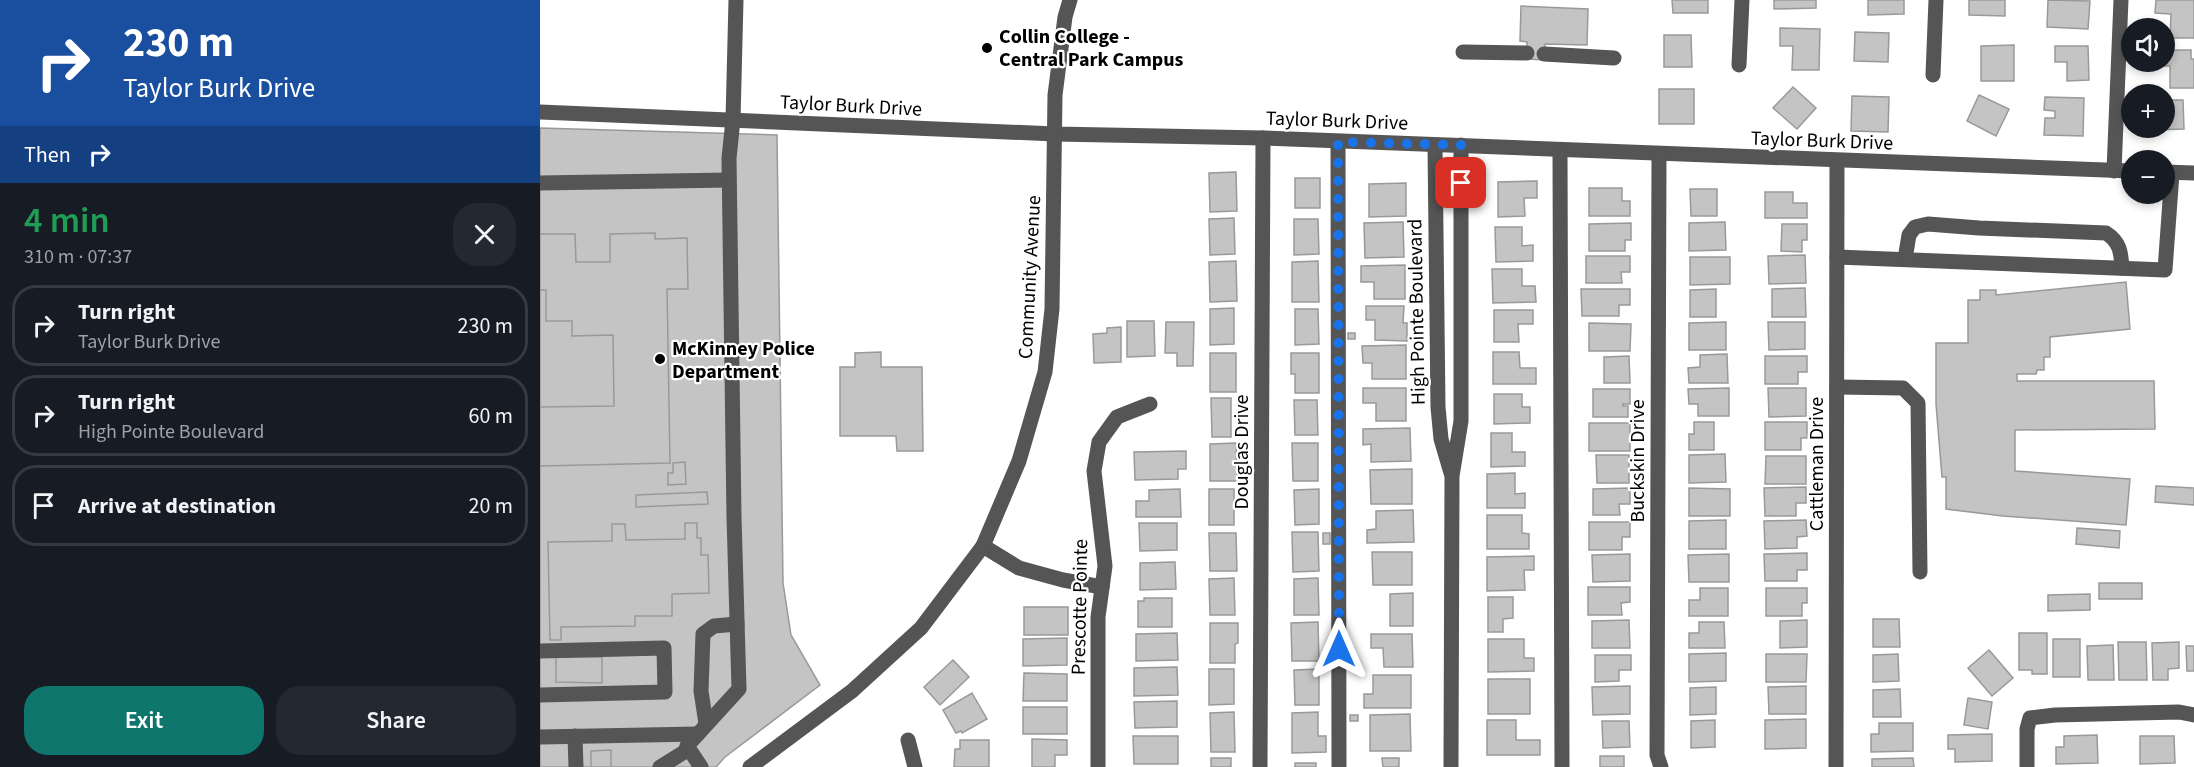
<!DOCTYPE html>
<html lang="en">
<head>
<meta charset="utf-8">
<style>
	:root { --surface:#171b24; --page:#242831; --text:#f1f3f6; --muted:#9ea1a6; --line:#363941; --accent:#0f766e }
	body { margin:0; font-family:"Source Sans 3",sans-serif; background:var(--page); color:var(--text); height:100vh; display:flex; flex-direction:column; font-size:22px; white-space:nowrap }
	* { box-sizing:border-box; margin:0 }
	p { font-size:20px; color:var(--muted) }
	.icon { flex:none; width:33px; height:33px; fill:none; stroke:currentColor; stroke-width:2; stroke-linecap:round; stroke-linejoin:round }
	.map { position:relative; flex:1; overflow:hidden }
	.details { display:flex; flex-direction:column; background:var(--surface); width:540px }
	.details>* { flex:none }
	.guide { background:#1a4fa0; color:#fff; overflow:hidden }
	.controls { position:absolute; left:1581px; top:18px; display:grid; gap:12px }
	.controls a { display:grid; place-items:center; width:54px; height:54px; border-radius:50%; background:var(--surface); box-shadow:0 3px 9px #0003; font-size:30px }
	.pin { position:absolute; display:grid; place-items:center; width:51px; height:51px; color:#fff; margin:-26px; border-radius:12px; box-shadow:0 3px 9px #0006 }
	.me { position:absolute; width:66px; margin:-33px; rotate:0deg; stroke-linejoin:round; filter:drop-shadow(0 0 4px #0008) }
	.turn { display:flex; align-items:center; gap:21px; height:126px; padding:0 24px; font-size:27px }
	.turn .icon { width:78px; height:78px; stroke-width:2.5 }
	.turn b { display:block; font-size:42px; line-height:51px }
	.then { display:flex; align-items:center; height:57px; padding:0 24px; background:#0003; gap:12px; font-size:22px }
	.round { display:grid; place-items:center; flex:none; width:63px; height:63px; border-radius:24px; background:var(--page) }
	.summary { display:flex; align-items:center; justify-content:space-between; height:102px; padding:0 24px }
	h1 { font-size:36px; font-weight:600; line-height:45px; color:#1e9e55 }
	.primary-button { display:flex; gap:12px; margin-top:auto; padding:12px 24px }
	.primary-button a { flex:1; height:69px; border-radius:24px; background:var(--accent); color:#fff; font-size:24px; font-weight:600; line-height:69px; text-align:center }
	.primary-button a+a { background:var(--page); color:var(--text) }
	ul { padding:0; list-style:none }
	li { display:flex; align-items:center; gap:18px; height:81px; margin:0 12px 9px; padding:0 12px; border:3px solid var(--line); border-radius:24px }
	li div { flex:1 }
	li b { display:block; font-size:22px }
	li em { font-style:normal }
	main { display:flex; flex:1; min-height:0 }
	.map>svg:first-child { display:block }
	.building { fill:#c4c4c4; stroke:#999; stroke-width:1.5 }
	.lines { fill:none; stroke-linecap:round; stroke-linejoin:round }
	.minor { stroke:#555; stroke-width:15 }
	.route { stroke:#1a73e8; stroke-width:10; stroke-dasharray:0 18 }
	.poi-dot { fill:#000; stroke:#fff; stroke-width:2 }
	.labels { text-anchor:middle; stroke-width:4.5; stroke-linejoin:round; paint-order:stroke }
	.poi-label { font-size:20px; font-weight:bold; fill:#000; stroke:#fff; text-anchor:start }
	.street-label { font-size:20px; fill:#000; stroke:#fff }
</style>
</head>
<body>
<main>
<section class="details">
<div class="guide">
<div class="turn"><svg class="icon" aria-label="right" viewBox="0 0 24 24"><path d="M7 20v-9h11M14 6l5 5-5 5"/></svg><div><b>230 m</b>Taylor Burk Drive</div></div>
<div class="then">Then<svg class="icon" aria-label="right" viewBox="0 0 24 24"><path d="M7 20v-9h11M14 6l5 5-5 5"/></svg></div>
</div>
<div class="summary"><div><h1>4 min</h1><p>310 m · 07:37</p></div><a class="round"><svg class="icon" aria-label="close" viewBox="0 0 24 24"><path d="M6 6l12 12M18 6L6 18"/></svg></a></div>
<ul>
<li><svg class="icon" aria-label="right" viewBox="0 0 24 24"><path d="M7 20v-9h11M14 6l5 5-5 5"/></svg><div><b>Turn right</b><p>Taylor Burk Drive</p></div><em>230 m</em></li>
<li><svg class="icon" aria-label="right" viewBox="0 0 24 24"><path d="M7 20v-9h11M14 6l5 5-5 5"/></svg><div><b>Turn right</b><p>High Pointe Boulevard</p></div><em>60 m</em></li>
<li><svg class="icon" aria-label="arrive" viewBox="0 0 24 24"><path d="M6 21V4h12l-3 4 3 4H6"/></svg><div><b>Arrive at destination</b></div><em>20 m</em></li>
</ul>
<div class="primary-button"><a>Exit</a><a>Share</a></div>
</section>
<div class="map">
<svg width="1654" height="767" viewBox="0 0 1654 767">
	<rect width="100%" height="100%" fill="#fff"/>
	<g class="building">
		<path d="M1132,0H1168V13H1133Z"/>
		<path d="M1234,0H1276V8L1234,9Z"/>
		<path d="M1328,0H1364V14L1328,15Z"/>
		<path d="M1429,0H1465V16L1429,15Z"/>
		<path d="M1508,0L1550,1L1548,29L1507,27Z"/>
		<path d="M1616,0H1654V38H1630L1631,14L1615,13Z"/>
		<path d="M981,6L1048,9L1047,45L1005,44L1004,60L987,59V42L980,41Z"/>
		<path d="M1240,28L1280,29L1279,70H1252L1253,46H1240Z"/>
		<path d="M1315,32L1349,33L1348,62L1314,61Z"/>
		<path d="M1124,35H1151L1152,67H1124Z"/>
		<path d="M1474,45V81H1441V46Z"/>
		<path d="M1515,46H1548L1549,80L1527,81V62H1515Z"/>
		<path d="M1624,50H1651V59H1654V88H1630V66H1613V62H1624Z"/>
		<path d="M1253,87L1276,108L1257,129L1233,108Z"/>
		<rect x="1119" y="89" width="35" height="35"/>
		<path d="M1439,95L1469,109L1456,136L1427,121Z"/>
		<path d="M1312,96L1349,97L1348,132L1311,131Z"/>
		<path d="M1505,97L1544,98L1543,136L1504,135L1505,118H1515V111L1504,110Z"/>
		<path d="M1624,100H1643L1644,129L1613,130V128H1624Z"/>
		<path d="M0,128L237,135L243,583L251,635L280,685L185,757L176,767H0Z"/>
		<path d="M696,172L697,211L670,212L669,173Z"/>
		<rect x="755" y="178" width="25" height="30"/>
		<path d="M997,181V198H984L985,216L958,217V182Z"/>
		<path d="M866,183V216L829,217V184Z"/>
		<path d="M1049,188H1082V201H1090V216H1049Z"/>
		<path d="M1150,189H1177V216H1151Z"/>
		<path d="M1225,192H1253V203H1267V218H1225Z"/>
		<path d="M694,218L695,254L670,255L669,219Z"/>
		<path d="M754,219H778L779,254L754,255Z"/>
		<path d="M863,222L864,257L825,258L824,223Z"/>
		<path d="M1185,222L1186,250L1149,251V223Z"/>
		<path d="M1091,223V240H1085V251H1049V224Z"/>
		<path d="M1242,224H1267V240H1262V252L1241,251Z"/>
		<path d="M955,227H982V246L993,245V261L956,262Z"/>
		<path d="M115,233V239L147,238L148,289H127L130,463L0,466V407L74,406L73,335L32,336V321H6V290H0V234H35L36,262H70V234Z"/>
		<path d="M1265,255L1266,283L1229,284L1228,256Z"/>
		<path d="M1046,256H1090V272H1081L1082,283H1046Z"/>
		<path d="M1150,257H1190V284L1150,285Z"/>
		<path d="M696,261L697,301L670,302L669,262Z"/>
		<path d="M778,261L779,302H752V262Z"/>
		<path d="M865,265V299H834V282H821V266Z"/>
		<path d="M952,269H982V286H995L996,302L953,303Z"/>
		<path d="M1586,282L1590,329L1510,337V357H1504V370H1497L1496,374H1477V381H1614L1615,429L1475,430V471L1590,479L1586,525L1463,516L1406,509V477H1402L1396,404V343H1428V300H1440V290H1456V295Z"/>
		<path d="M1265,288L1266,317H1232V289Z"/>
		<path d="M1041,289H1090V305H1079V316H1042Z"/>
		<path d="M1176,289V317H1150V290Z"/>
		<path d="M826,306H864L863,323H867V341L835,340V320H826Z"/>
		<path d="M694,308V344L670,345V309Z"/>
		<path d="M755,309H778L779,344L755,345Z"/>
		<path d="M954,310H993V324H978L979,342H954Z"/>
		<path d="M587,321H614L615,356L587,357Z"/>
		<path d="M626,322H654L653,366H637V353H625Z"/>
		<path d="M1186,322V350H1149V323Z"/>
		<path d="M1228,322H1265V349L1229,350Z"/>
		<path d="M1049,323L1091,324L1090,351H1049Z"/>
		<path d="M581,327V362L554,363L553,334L567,333V328Z"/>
		<rect x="808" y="333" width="7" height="6"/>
		<path d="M866,345V379H832V363H823L822,346Z"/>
		<path d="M341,352V367H382L383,451H357L356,436H300V367H315V353Z"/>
		<path d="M953,352H979L980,368H996V384H953Z"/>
		<rect x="670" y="353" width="26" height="39"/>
		<path d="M751,353H779V393H755V374H751Z"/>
		<path d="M1187,354L1188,383H1149L1148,368L1160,367V355Z"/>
		<path d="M1089,356L1090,383H1064V357Z"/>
		<path d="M1225,356H1267V372H1258V384H1225Z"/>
		<path d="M823,388H866V421H836V403H823Z"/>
		<path d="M1189,388V416H1158V404H1149L1148,389Z"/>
		<path d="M1228,388H1266V416L1229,417Z"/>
		<path d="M1053,389H1090V404H1083V406H1088V417H1053Z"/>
		<path d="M954,394H982V407H990V423L954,424Z"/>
		<path d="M671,398H691V437H672Z"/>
		<path d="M754,400H777L778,435H755Z"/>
		<path d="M1154,422H1174V450H1149V434H1154Z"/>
		<path d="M1225,422H1267V438H1261V450H1225Z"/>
		<rect x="1049" y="423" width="41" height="28"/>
		<path d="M870,428L871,461L831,462V444L823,445V429Z"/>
		<path d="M951,433H972V452H985V466L951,467Z"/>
		<path d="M696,443L697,481H670V444Z"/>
		<path d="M752,443H778V481H753Z"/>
		<path d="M646,451V469H638V479L595,480L594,452Z"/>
		<path d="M1185,454L1186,482L1149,483V455Z"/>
		<path d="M1056,455H1089V483H1057Z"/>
		<path d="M1226,456H1266V484H1225Z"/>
		<path d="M145,462L146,484L128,485V473H133V463Z"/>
		<path d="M872,469V504H831L830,470Z"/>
		<path d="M975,473V494L985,493V508H947V474Z"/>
		<path d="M1616,486L1654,488V505L1615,502Z"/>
		<path d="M1266,487V503H1256V516H1225L1224,488Z"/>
		<path d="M1090,488V504H1079L1080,515H1053V489Z"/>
		<path d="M1149,488L1190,489V516H1149Z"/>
		<path d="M640,489L641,517H596V501H609V490Z"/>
		<rect x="669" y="489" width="25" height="36"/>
		<path d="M779,489V524L755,525L754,490Z"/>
		<path d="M167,492L168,504L96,507V495Z"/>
		<path d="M873,510L874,542L827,543V530L836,529V511Z"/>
		<path d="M947,515H982V533L989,534V549H947Z"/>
		<path d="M1186,520V549H1149V521Z"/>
		<path d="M1266,520L1267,536L1257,537V548L1225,549L1224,521Z"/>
		<path d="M1049,522H1090V537H1082V550H1049Z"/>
		<path d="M145,523H157V538H161V555H168L169,593L132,594V616H95V626L21,627V640H10L8,542L72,541V524H85L86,540L145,539Z"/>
		<path d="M599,523H637V550L600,551Z"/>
		<path d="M1537,528L1580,531L1579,548L1536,544Z"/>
		<path d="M752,532H778L779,571L753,572Z"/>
		<path d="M669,533H696L697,571H670Z"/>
		<rect x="783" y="533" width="7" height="11"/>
		<path d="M832,552H872V585H833Z"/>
		<path d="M1267,553V570H1257V581H1225L1224,554Z"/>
		<path d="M1090,554V581L1053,582L1052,555Z"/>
		<path d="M1189,554V582H1149L1148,555Z"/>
		<path d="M994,556V570H984L985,590L947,591V557Z"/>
		<path d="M635,562L636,589L600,590V563Z"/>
		<path d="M694,578L695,615H670L669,579Z"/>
		<path d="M778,578L779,615H754V579Z"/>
		<rect x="1559" y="583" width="43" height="16"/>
		<path d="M1048,587H1090V602L1081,603L1082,615H1048Z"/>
		<path d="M1160,588H1188V616H1149V600H1160Z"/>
		<path d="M1226,588H1267V603H1262V616H1226Z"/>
		<path d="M873,593V626H850V594Z"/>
		<path d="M1550,594V610L1508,611V595Z"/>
		<path d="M948,597H973V618L963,619V632H948Z"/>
		<path d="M604,598H632V627H598V601H604Z"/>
		<rect x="484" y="607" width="44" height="28"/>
		<path d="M1333,619H1359L1360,647H1333Z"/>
		<path d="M1089,620L1090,648H1052V621Z"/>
		<path d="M1267,620V647L1240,648V621Z"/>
		<path d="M778,622L779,661H752L751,623Z"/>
		<path d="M1159,622H1184L1185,648H1149V633H1159Z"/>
		<path d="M670,623H698V643L695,644V663H670Z"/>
		<path d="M637,633L638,660L596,661V634Z"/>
		<path d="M1479,633H1507V674H1492V670H1479Z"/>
		<path d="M831,634H872L873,667H844L843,648H831Z"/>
		<path d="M527,638V665L483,666V639Z"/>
		<path d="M948,639H984V658H994V671L948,672Z"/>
		<rect x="1513" y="639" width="27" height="38"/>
		<path d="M1578,642H1606L1607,680H1579Z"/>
		<path d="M1639,642V668L1628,669V680H1613L1612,643Z"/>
		<path d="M1573,645L1574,680H1548L1547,646Z"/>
		<path d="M1646,646H1654V671H1647Z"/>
		<path d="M1449,650L1473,678L1452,696L1428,668Z"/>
		<path d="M1186,653V681L1149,682V654Z"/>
		<path d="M1226,654H1267L1266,682H1226Z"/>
		<path d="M1358,654L1359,681L1333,682V655Z"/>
		<path d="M1055,655H1091V670H1079V681L1055,682Z"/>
		<path d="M16,657H62V683L16,682Z"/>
		<path d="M413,660L429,677L400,705L384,687Z"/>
		<path d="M637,667L638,695L594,696V668Z"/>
		<path d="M669,669H694V704L669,705Z"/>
		<path d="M779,669V705H755L754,670Z"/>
		<path d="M484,673L527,674V701H483Z"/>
		<path d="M833,675H871V708H824V694H833Z"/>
		<rect x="948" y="679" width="42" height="35"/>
		<path d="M1090,686V714L1053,715L1052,687Z"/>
		<path d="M1266,686V714H1229L1228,687Z"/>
		<path d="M1176,687V714L1150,715V688Z"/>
		<path d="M1360,689L1361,717H1333V690Z"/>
		<path d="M432,693L447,719L422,733L421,731L416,733L403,710Z"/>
		<path d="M1428,698L1452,702L1448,729L1424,725Z"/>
		<path d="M637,701V727L595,728L594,702Z"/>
		<rect x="483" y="707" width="44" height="27"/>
		<path d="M694,712L695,752H671L670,713Z"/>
		<path d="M778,712V736H786V752L752,753V713Z"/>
		<path d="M870,714L871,751H830V715Z"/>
		<rect x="810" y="715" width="8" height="6"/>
		<path d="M1266,719V748L1225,749V720Z"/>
		<path d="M947,720H976V740H1000V755H947Z"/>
		<path d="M1175,720V747L1151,748V721Z"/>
		<path d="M1062,721H1089L1090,747L1063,748Z"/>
		<path d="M1339,723H1373V751L1331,752V734H1339Z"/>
		<path d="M1452,734V761L1415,762V749H1408V735Z"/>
		<path d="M1557,735L1558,763L1516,764V747H1524V736Z"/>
		<path d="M593,736H638V764H594Z"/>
		<path d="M1600,736H1634L1635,763L1600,764Z"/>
		<path d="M492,739L527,740V755H515V767H492Z"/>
		<path d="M420,740H449V767H414L415,749H420Z"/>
		<path d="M71,750V767H51V751Z"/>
		<rect x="1060" y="756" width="24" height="11"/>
		<rect x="671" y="758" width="20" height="9"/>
		<path d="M842,758H859V767H843Z"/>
		<path d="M1373,758L1374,767H1332V759Z"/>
		<rect x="755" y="763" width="21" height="4"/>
	</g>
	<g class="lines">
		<g class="minor">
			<path d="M923,52L987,53"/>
			<path d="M1004,54L1074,58"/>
			<path d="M1199,65L1202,0"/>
			<path d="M1393,75L1396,0"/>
			<path d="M0,112L515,134L723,138L1592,171"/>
			<path d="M798,142L799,767"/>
			<path d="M895,146L898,407L901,439L911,473"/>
			<path d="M1020,150L1022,767"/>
			<path d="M1119,155L1117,755L1121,767"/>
			<path d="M1574,171L1581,0"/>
			<path d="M1624,172L1654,173"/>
			<path d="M0,183L189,180"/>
			<path d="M1297,257L1625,270L1632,173"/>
			<path d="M1365,259L1369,235L1375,227L1388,224L1439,228L1566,233C1580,242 1581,252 1582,268"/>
			<path d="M1297,387L1363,388L1378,403L1380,572"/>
			<path d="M443,546L479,568L523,580L562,587"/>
			<path d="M0,651L124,648L125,692L0,695"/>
			<path d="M166,724L161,691L163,634L174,626L197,624"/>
			<path d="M35,736L36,767"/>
			<path d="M0,737L158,734"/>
			<path d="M368,740L375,767"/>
			<path d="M120,767L149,749"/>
			<path d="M161,767L147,746L199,689L194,517L189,158L193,120L196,0"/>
			<path d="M210,767L312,691L381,628L443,546L479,461L505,372L512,309L515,95L525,17L530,0"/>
			<path d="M558,767V617L565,566L554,471L559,442L577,417L610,404"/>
			<path d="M720,767L723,138"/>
			<path d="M911,767L912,476L921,421V145"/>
			<path d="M1296,767L1297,162"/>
			<path d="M1487,767V729L1490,718L1515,715L1639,712L1654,715"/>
		</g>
	</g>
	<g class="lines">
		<path class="route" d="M799,649L798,142L921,145V183"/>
	</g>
	<g class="poi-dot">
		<circle cx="447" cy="48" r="6"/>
		<circle cx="120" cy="359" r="6"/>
	</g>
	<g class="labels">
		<g class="poi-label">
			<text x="459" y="43">Collin College -<tspan x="459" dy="23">Central Park Campus</tspan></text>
			<text x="132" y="355">McKinney Police<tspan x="132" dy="23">Department</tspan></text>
		</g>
		<g class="street-label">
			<text transform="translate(311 105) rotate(3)" y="7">Taylor Burk Drive</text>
			<text transform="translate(797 120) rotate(2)" y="7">Taylor Burk Drive</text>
			<text transform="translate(1282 140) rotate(2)" y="7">Taylor Burk Drive</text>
			<text transform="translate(489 277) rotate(-87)" y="7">Community Avenue</text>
			<text transform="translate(876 312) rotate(-91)" y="7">High Pointe Boulevard</text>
			<text transform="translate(701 452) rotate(-90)" y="7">Douglas Drive</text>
			<text transform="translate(1097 461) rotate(-90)" y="7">Buckskin Drive</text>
			<text transform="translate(1276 464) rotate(-90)" y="7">Cattleman Drive</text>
			<text transform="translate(539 607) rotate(-89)" y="7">Prescotte Pointe</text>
		</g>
	</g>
</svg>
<div class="controls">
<a><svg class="icon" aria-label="sound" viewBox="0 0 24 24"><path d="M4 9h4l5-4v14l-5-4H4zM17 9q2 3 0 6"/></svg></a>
<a>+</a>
<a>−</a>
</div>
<div class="pin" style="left:921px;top:183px;background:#d93025"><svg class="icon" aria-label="arrive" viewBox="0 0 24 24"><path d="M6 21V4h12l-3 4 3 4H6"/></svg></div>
<svg class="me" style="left:799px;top:649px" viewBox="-20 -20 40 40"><path d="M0-17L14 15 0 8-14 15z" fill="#1a73e8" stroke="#fff" stroke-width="4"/></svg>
</div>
</main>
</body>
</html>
